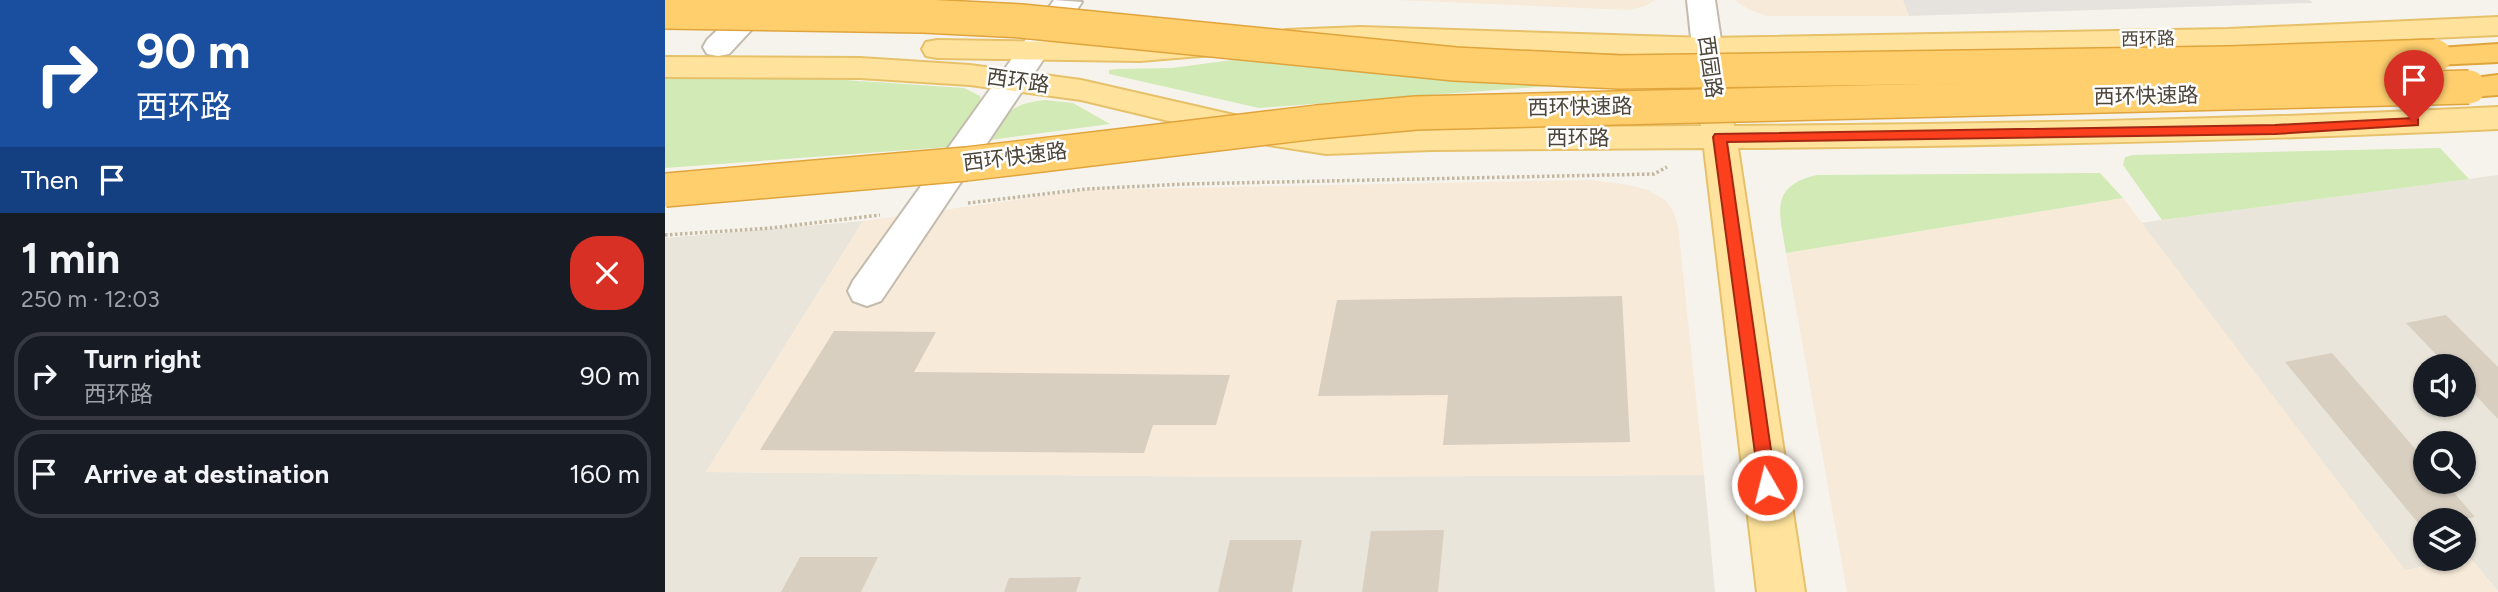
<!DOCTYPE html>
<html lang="en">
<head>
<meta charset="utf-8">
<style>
	:root { --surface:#171b24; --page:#242831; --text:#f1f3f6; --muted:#9ea1a6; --line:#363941 }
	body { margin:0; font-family:Figtree,"Noto Sans SC",sans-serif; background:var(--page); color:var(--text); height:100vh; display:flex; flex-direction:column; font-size:26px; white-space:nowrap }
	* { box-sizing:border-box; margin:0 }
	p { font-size:23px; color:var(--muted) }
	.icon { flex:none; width:38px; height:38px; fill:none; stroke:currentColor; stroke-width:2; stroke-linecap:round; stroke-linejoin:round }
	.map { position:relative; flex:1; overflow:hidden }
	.details { display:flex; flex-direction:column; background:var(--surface); width:665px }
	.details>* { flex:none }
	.top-card { background:#1a4fa0; color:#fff; overflow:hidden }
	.fabs { position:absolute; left:1748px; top:354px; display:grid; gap:14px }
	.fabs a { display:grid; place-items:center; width:63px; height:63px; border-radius:50%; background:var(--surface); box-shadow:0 2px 5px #0004; font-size:35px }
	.pin { position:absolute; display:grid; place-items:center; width:60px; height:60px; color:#fff; margin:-72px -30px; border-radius:50% 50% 50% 0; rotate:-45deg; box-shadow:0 0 7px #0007 }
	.pin .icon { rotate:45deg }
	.me { position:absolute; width:77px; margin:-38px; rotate:352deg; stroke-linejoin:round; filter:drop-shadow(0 0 5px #0008) }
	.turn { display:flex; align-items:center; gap:24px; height:147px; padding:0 21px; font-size:32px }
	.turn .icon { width:91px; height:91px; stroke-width:2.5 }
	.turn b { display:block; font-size:49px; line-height:60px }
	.then { display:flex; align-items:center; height:66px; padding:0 21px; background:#0003; gap:14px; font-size:26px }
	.round { display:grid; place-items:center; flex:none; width:74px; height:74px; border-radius:28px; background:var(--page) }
	.headline { display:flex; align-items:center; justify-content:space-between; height:119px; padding:0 21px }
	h1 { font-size:42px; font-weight:700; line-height:52px }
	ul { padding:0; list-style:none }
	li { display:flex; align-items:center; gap:21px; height:88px; margin:0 14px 10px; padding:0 7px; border:4px solid var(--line); border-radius:28px }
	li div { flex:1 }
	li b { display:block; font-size:26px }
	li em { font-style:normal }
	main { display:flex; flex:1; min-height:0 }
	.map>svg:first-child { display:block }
	.residential { fill:#eae5da; fill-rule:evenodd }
	.commercial { fill:#f7ead8 }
	.industrial { fill:#e6e2dd }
	.green { fill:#d2eab5 }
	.building { fill:#d8cfc1 }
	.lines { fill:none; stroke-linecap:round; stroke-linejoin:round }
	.minor-casing { stroke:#c2bbae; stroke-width:4 }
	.major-casing { stroke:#e6c16a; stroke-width:4 }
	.highway-casing { stroke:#e0a43c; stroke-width:4 }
	.path { stroke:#c4b79f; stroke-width:3.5; stroke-dasharray:2.5 2.5; stroke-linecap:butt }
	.minor { fill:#fff; fill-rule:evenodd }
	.major { fill:#ffe39c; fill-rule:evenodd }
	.highway { fill:#ffcf6e; fill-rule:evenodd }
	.highway-bridge-casing { stroke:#e0a43c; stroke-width:36; stroke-linecap:butt }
	.highway-bridge { stroke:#ffcf6e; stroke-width:33 }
	.route { fill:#fc3f1d; stroke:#a42913; stroke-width:2 }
	.labels { text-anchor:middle; stroke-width:5; stroke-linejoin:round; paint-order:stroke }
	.far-street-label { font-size:18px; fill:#4b4439; stroke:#fff }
	.street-label { font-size:21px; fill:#4b4439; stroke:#fff }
</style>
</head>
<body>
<main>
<section class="details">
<div class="top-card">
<div class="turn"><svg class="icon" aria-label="right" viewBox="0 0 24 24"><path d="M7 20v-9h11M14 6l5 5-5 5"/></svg><div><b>90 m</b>西环路</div></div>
<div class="then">Then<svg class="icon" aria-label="arrive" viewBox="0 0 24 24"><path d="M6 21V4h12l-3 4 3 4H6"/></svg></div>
</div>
<div class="headline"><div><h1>1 min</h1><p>250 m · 12:03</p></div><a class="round" style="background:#d93025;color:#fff"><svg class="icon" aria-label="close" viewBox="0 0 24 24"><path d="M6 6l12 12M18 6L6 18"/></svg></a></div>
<ul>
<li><svg class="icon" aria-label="right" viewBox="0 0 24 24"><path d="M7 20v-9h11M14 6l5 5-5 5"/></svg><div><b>Turn right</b><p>西环路</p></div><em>90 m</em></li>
<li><svg class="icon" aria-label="arrive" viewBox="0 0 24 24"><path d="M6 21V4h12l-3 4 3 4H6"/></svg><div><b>Arrive at destination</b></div><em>160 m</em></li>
</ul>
</section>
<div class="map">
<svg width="1833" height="592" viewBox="0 0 1833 592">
	<rect width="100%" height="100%" fill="#f6f3ec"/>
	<g class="residential">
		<path d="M1833,175V591L1806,559L1740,570L1475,223ZM1760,366H1799V404H1760ZM1760,443H1799V481H1760ZM1760,520H1799V558H1760Z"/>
		<path d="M198,221L41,472L582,477L1039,475L1050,592H0V238Z"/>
	</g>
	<g class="commercial">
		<path d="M730,0H990L980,6L965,10Z"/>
		<path d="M1069,0H1238L1244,16H1101L1085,10Z"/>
		<path d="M925,180L964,185L983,190L1000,200L1008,210L1013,226L1039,475L582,477L41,472L198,221L423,190Z"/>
		<path d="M1458,198L1740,570L1806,559L1833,592H1182L1121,253Z"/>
	</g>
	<path class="industrial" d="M1238,0H1645L1648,3L1244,16Z"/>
	<g class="green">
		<path d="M590,57L898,85L594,108L444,74V70L451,69L507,68Z"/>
		<path d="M0,74L120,76L299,88L315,96L316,103L284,147L0,168Z"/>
		<path d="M380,100L408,103L445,124L325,140C335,113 352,102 380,100Z"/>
		<path d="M1775,148L1804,179L1497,220L1458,165L1460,157L1468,155Z"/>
		<path d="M1435,173L1458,198L1121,253C1115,214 1103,186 1152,175Z"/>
	</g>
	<g class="building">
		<path d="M957,296L965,442L778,445L783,395L653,396L672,300Z"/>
		<path d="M1781,315L1833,367V419L1799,383V366H1782L1741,323Z"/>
		<path d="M169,331L271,332L249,372L565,375L551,425H488L479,453L95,450Z"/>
		<path d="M1667,353L1760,460V481H1779L1810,517L1797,520H1760V528L1758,529L1620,362Z"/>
		<path d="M779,530L773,592H697L706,531Z"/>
		<path d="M565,540H637L627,592H553Z"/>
		<path d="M135,557H213L196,592H116Z"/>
		<path d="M416,577L411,592H339L344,578Z"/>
	</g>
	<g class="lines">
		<defs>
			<g id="minor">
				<path d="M83,0H114L64,54L53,56L42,54L38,47L42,40Z"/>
				<path d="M389,0L417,2L216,301L202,306L188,301L183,291L188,281Z"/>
				<path d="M1022,0H1050L1057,47L1053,54L1042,56L1031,54L1027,47Z"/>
			</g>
			<g id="major">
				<path d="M1833,17V35L1563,47L1059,56L1069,126C1324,124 1578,120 1833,107V129C1579,141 1326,146 1073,148L1140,592H1092L1039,148L766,150L661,154L604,145L416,100L305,85L195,78L0,77V57L195,58L305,65L416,80L604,123L661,132L766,128L1036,126L1028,56L695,45L621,48L610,45L606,39L610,33L621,30L695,27L1042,38L1563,29Z"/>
				<path d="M548,38L559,40L563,47L559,54L475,61L272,58L261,56L257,49L261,42L272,40L475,43Z"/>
			</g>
			<g id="highway">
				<path d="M1833,44V62L1770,65L1759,63L1755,56L1759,49Z"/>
				<path d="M1833,75V95L1804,97L1793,94L1788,87L1793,80Z"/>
			</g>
		</defs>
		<use href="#minor" class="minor-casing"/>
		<use href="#major" class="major-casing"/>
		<use href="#highway" class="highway-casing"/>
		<g class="path">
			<path d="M303,203L421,189L520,184L989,174L1002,167"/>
			<path d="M0,235L106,228L215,215"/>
		</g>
		<use href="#minor" class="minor"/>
		<use href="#major" class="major"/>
		<use href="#highway" class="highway"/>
		<defs>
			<g id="highway-bridge">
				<path d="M0,12L258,16L356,21L790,64L954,72L1565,63L1770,56"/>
				<path d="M0,190L301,164L652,122L751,113L1804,87"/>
			</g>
		</defs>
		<use href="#highway-bridge" class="highway-bridge-casing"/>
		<use href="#highway-bridge" class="highway-bridge"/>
	</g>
	<path class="route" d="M1749,118L1753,119V125L1610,134L1062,142L1111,485L1108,491L1102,493L1095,491L1048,137L1050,134L1610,125Z"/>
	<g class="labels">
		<g class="far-street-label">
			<text transform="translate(1483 39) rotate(-1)" y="6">西环路</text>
		</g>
		<g class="street-label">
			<text transform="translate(1045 67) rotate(82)" y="7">西园路</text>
			<text transform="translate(353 81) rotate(8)" y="7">西环路</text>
			<text transform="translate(1481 96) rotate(-1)" y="7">西环快速路</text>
			<text transform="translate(915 107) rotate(-1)" y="7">西环快速路</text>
			<text x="913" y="145">西环路</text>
			<text transform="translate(350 157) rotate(-7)" y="7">西环快速路</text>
		</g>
	</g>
</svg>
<div class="fabs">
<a><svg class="icon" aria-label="sound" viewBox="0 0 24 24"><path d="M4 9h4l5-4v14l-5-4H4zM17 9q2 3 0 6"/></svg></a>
<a><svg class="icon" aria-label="search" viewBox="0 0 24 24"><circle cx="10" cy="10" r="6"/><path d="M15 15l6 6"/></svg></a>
<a><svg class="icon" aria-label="layers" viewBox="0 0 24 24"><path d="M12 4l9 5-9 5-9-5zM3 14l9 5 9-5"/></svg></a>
</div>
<div class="pin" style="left:1749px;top:122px;background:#d93025"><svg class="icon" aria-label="arrive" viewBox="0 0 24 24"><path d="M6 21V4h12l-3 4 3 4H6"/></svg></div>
<svg class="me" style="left:1102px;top:485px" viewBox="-20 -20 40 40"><circle r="17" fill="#fc3f1d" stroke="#fff" stroke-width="3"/><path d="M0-11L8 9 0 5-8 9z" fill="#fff"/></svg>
</div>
</main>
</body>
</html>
